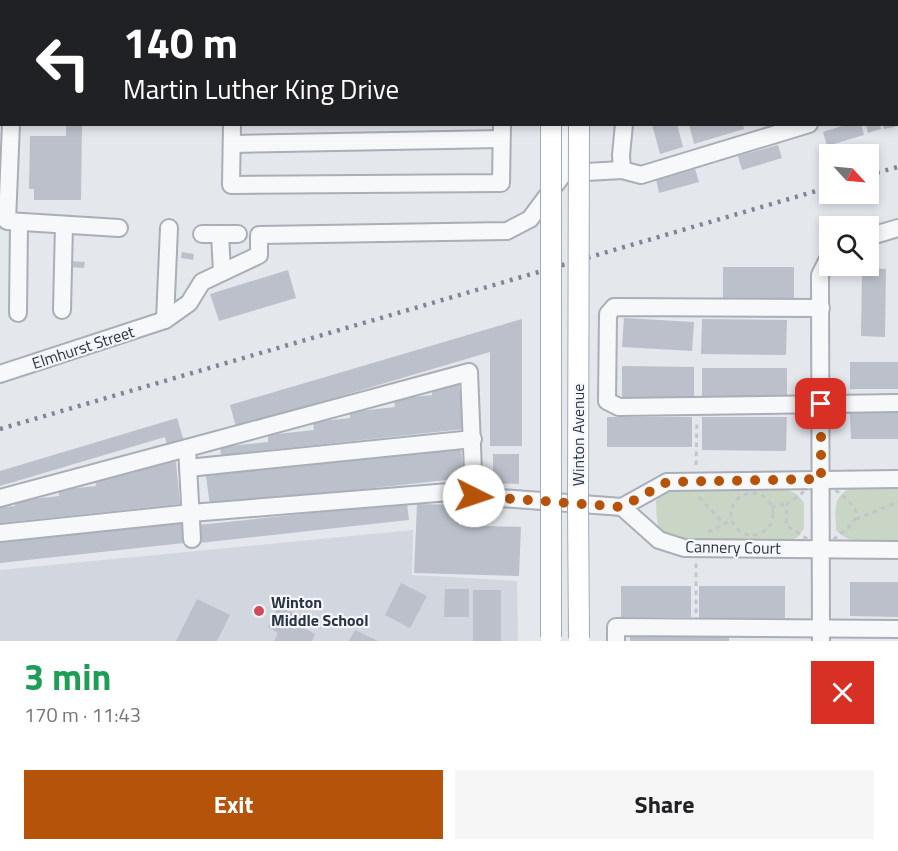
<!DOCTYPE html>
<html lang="en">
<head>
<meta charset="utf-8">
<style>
	:root { --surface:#fff; --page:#f6f6f6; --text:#202124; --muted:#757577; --accent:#b45309 }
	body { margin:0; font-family:"Titillium Web",sans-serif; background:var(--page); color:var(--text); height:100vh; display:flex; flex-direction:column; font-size:22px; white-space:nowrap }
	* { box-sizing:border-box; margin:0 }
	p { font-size:20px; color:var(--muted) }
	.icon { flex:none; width:33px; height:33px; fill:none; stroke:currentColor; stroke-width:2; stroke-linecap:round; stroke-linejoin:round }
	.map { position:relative; height:641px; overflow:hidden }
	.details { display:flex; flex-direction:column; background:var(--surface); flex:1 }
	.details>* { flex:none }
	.banner { position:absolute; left:0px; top:0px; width:898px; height:126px; box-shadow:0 3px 9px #0003; background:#202124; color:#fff; overflow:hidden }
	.needle { width:39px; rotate:116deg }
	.fabs { position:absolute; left:819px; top:144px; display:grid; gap:12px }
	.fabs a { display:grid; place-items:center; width:60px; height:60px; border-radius:0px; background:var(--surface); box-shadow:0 3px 9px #0003; font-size:30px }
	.pin { position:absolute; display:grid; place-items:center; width:51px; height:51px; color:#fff; margin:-26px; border-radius:12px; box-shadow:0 3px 9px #0006 }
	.me { position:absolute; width:66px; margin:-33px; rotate:94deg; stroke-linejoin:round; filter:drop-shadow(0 0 4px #0008) }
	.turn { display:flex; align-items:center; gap:21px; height:126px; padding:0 24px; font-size:27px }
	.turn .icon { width:78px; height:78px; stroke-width:2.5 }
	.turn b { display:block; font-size:42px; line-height:51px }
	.round { display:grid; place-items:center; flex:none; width:63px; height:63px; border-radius:0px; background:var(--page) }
	.head { display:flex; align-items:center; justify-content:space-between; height:102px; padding:0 24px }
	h1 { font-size:36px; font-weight:700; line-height:45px; color:#1e9e55 }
	.button { display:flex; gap:12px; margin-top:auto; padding:12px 24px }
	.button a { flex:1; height:69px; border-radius:0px; background:var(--accent); color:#fff; font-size:24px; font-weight:700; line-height:69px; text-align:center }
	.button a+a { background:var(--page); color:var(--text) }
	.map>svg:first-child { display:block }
	.built { fill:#d2d6de }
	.green { fill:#c9d6c5 }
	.building { fill:#bbc0ca }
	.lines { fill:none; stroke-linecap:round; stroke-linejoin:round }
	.minor-casing { stroke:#a9aeb7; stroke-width:20 }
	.major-casing { stroke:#a3abb8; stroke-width:22 }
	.path { stroke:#c2c5cb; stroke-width:3; stroke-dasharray:4.5 4.5; stroke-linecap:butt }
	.minor { stroke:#f7f8fa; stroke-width:16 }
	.major { stroke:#fff; stroke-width:20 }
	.rail { stroke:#7d8696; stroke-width:4.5; stroke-dasharray:3 6; stroke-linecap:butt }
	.major-bridge-casing { stroke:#a3abb8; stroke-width:22; stroke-linecap:butt }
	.major-bridge { stroke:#fff; stroke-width:20 }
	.route { stroke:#b45309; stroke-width:10; stroke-dasharray:0 18 }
	.poi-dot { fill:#d1495b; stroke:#f4f6f9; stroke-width:2 }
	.labels { text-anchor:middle; stroke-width:4.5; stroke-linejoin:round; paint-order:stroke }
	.street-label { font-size:16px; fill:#2b3445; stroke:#f4f6f9 }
	.poi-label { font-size:16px; font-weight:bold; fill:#2b3445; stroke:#f4f6f9; text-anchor:start }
</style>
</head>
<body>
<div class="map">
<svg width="898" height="641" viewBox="0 0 898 641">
	<rect width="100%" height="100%" fill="#e4e7ec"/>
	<path class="built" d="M413,530L412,575L517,581L518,641H0V570Z"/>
	<g class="green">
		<path d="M671,488L786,489L797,494L804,503V528L798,537L790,541L671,540C655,532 657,517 656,501L662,493Z"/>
		<path d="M851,488H898V542C877,541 850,547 836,530C836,512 831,497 851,488Z"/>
	</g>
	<g class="building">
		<path d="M66,124H82L81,200H34V189H29L30,136H66Z"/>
		<path d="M652,124H677L683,147L660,154Z"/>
		<path d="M689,124H743L744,129L694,144Z"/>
		<path d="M848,124H861L864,135L827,146L823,132Z"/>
		<path d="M866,124H880L881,129L868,133Z"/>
		<path d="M883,124H898V126L884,129Z"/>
		<path d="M778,145L782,158L742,170L738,156Z"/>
		<path d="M695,169L699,182L659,193L656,179Z"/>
		<path d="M182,252L194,254L193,260L181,258Z"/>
		<path d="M71,261L85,262L84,268L70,267Z"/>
		<rect x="723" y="267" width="71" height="32"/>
		<path d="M862,268L886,269L885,337L861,336Z"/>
		<path d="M288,270L296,298L219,321L210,294Z"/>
		<path d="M624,318L694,322L692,351L622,347Z"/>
		<path d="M522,319V446H490V352L236,427L230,405Z"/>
		<path d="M702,319L787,320L786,355L701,354Z"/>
		<rect x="850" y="362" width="48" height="27"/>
		<path d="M622,366L694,367V400H622Z"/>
		<rect x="702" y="368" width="85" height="30"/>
		<path d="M459,385L464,429L221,455L220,447L268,442V435L314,430L313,422L350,418V412L395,407L394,399L432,395V388Z"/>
		<path d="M850,413H898V439H851Z"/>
		<rect x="607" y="417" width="85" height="30"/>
		<path d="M702,417H787L786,451L702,450Z"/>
		<path d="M177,418L184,441L167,446L165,437L0,486V471Z"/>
		<path d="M461,448L464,478L210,506L206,476Z"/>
		<path d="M493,454H519V484L493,483Z"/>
		<path d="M176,462L180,504L0,523V507L15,506L14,501L59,496L58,490L96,486L95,478L134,473L133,466Z"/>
		<path d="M407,503L409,520L199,543L198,525Z"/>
		<path d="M417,504L460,505L459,525L521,527L519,576L414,573Z"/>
		<path d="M181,520L184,543L0,563V540Z"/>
		<path d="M850,582H898V617L850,616Z"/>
		<path d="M401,583L427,596L410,628L385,615Z"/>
		<rect x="621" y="586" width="70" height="31"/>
		<rect x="699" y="586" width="86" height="32"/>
		<path d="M445,589H469V617H444Z"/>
		<rect x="473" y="590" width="28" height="51"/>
		<path d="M197,599L230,615L217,641H176Z"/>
		<path d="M278,606L298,615L294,623L315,634L312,641H274L278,633L268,627Z"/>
		<path d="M355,630L378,641H349Z"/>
		<rect x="630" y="637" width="99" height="4"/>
	</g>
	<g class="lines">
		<defs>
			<g id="minor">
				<path d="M825,0L826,2"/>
				<path d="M15,2V0"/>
				<path d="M233,2V0"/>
				<path d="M503,2V0"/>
				<path d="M647,2L648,0"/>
				<path d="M0,37H2"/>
				<path d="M897,97H898"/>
				<path d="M11,124L7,221L119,228"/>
				<path d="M232,124L231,185L501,183L502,124"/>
				<path d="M624,124L621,155L622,170L641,175L809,124"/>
				<path d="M232,144L501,139"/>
				<path d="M568,173L622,170"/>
				<path d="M202,234H238"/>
				<path d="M220,234L222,272"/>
				<path d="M868,237L898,228"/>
				<path d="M821,308L614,307L608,314L607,401L619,407L898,403"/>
				<path d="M62,310L64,225"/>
				<path d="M18,313L19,222"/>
				<path d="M165,320L169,228"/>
				<path d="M0,374L165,320L189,303L202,282L259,255V235L507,231L530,219L564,173V124"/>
				<path d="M188,468L473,439"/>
				<path d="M0,498L187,448"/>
				<path d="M622,507L659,540L684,548L898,550"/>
				<path d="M0,533L191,513L474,490"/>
				<path d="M192,539L187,448L469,372L474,496L622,507L667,482L898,479"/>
				<path d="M616,641V627L898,629"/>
				<path d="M821,641L820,275L830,255"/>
			</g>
			<g id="major">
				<path d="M550,0V2"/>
				<path d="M580,2V0"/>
			</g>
		</defs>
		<use href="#minor" class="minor-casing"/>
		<use href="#major" class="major-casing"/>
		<g class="path">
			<path d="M696,465L697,420"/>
			<path d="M821,479C866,513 869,515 821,548L786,525L787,504Z"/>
			<circle cx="752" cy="514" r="21"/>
			<path d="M699,497L724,524"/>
			<path d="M771,507L787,504"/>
			<path d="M856,519L898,502"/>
			<path d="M708,532L732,520"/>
			<path d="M696,613V563"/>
		</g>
		<use href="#minor" class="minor"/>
		<use href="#major" class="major"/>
		<g class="rail">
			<path d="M868,175L898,167"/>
			<path d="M0,429L830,187"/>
		</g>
		<defs>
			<g id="major-bridge">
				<path d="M551,124V637"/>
				<path d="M579,124L578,505L579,638"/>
			</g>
		</defs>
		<use href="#major-bridge" class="major-bridge-casing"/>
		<use href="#major-bridge" class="major-bridge"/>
	</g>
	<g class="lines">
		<path class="route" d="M474,496L622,507L667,482L821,479V404"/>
	</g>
	<circle class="poi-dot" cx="259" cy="611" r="6"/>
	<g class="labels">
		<g class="street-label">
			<text transform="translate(83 347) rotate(-18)" y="6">Elmhurst Street</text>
			<text transform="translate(578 435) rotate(-90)" y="6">Winton Avenue</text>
			<text transform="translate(733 547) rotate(1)" y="6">Cannery Court</text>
		</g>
		<g class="poi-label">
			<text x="271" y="608">Winton<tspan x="271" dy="18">Middle School</tspan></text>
		</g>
	</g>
</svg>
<div class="fabs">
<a><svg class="needle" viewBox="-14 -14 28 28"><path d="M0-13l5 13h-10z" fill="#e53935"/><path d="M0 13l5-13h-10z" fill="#757577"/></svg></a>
<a><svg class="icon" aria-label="search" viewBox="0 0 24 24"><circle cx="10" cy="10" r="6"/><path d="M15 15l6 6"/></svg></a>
</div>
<div class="pin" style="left:821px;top:404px;background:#d93025"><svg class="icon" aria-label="arrive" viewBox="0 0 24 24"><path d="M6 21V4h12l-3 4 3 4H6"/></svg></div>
<svg class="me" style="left:474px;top:496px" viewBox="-20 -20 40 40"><circle r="19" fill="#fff"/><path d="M0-13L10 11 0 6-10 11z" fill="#b45309"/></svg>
<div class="banner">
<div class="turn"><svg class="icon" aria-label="left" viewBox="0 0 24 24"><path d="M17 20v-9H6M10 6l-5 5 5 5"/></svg><div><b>140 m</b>Martin Luther King Drive</div></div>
</div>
</div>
<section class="details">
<div class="head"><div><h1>3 min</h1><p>170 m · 11:43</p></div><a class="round" style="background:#d93025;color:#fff"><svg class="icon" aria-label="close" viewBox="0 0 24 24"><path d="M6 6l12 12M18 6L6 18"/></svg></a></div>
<div class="button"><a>Exit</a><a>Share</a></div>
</section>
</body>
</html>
